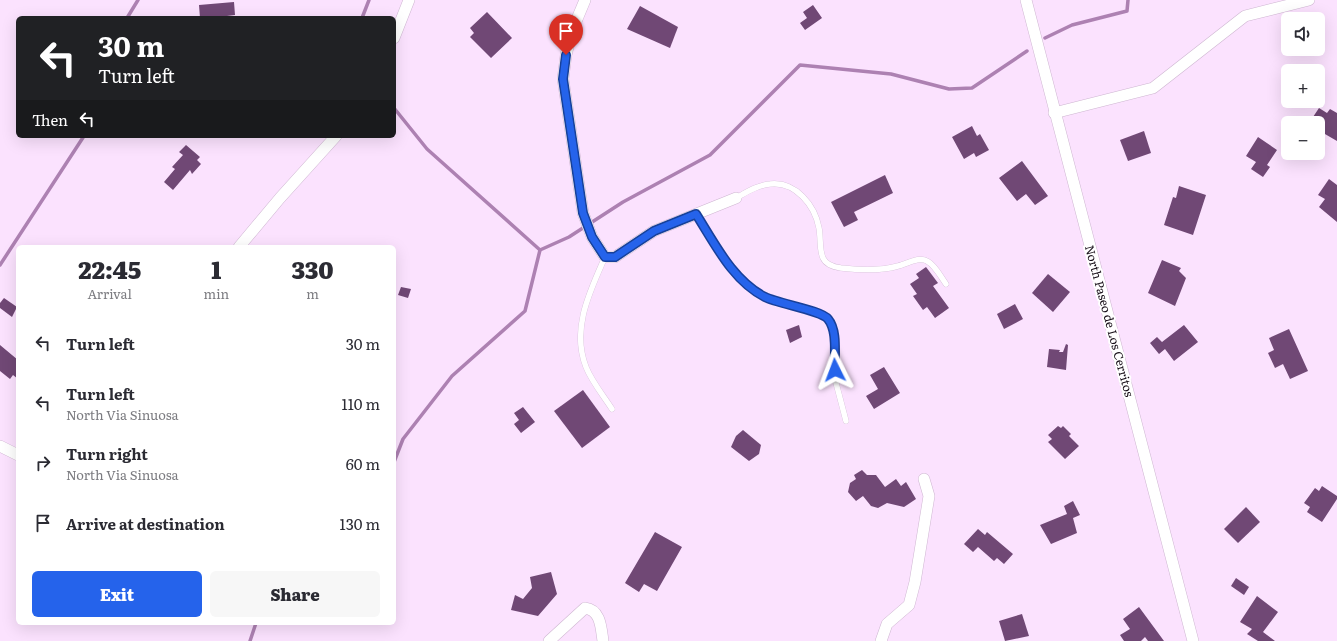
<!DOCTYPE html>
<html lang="en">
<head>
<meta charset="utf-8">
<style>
	:root { --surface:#fff; --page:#f7f7f7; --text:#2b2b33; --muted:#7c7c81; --accent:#2563eb }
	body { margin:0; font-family:Literata,serif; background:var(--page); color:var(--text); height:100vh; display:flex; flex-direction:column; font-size:15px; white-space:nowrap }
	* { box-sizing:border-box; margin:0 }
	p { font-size:13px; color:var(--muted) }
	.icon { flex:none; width:22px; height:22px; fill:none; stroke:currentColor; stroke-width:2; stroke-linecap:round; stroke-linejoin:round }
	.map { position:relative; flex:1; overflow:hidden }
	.drawer { position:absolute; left:16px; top:245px; width:380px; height:380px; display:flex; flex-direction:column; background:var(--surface); border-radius:6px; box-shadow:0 4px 16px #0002 }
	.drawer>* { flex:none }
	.banner { position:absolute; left:16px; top:16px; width:380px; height:122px; border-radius:6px; box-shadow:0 4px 16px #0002; background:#202124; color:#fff; overflow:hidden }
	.controls { position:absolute; left:1281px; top:12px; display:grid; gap:8px }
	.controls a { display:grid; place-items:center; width:44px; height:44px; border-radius:6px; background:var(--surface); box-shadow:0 4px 16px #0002; font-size:20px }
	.pin { position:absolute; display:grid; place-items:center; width:34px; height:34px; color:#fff; margin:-41px -17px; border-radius:50% 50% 50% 0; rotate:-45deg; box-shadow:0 0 4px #0007 }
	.pin .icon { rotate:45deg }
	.me { position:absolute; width:44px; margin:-22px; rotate:357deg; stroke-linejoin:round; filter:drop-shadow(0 0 3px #0008) }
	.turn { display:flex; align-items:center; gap:14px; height:84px; padding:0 16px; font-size:18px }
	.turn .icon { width:52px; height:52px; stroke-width:2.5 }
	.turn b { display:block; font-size:28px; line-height:34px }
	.then { display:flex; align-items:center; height:38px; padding:0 16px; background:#0003; gap:8px; font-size:15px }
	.eta { display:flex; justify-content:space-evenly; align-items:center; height:68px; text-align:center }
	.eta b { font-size:24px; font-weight:800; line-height:28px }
	.primary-button { display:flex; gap:8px; margin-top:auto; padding:8px 16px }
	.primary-button a { flex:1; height:46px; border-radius:6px; background:var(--accent); color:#fff; font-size:16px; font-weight:800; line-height:46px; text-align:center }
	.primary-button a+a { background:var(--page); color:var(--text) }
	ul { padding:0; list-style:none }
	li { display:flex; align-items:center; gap:12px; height:60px; padding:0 16px }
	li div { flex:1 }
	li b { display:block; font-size:15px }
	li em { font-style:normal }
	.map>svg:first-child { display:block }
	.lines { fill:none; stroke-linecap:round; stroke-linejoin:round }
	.stream { stroke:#ad81b2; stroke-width:3.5 }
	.building { fill:#704875 }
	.lane-casing { stroke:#ceb6d1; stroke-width:6 }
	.street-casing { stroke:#ceb6d1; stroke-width:12 }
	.lane { stroke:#fff; stroke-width:5.5 }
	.street { stroke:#fff; stroke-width:11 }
	.route-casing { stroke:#184099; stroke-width:10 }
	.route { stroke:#2563eb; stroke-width:7 }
	.labels { text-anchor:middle; stroke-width:4; stroke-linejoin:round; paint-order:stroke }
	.street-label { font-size:12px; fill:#170f18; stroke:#fff }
</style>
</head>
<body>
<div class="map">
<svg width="1337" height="641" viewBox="0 0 1337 641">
	<rect width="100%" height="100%" fill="#fbe2fe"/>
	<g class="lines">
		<g class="stream">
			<path d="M127,18L138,0"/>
			<path d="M362,18L369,0"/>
			<path d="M1045,38L1072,25L1127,11L1128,0"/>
			<path d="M394,108L427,149L540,250"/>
			<path d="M0,265L84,136"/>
			<path d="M394,462L403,439L452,376L525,311L540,250L569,237L623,202L710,155L800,65L891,74L949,89L972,88L1027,51"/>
			<path d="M250,641L256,623"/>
		</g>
	</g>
	<g class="building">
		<path d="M234,2L235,15L227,16V18H200L199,5Z"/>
		<path d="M813,5L822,18L805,30L800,23L807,18L803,12Z"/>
		<path d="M640,6L678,27L670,48L627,29Z"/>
		<path d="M487,12L512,38L491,58L470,37L474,33L470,28Z"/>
		<path d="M1319,108L1327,113L1330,109L1337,113V141L1318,130V123H1309Z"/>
		<path d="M972,126L977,136L980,134L989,150L976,157L974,153L964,159L952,137Z"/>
		<path d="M1144,131L1151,153L1128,161L1120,140Z"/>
		<path d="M1258,137L1277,150L1267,165L1270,167L1263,177L1251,169L1256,162L1246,156Z"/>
		<path d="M186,145L200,157L197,160L201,164L192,174L190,170L173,190L164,182L175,169L172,167L183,155L179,152Z"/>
		<path d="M1022,161L1048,196L1035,205L1026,194L1017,201L999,178Z"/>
		<path d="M885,175L893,193L854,212L858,220L844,227L831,202Z"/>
		<path d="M1329,179L1337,185V222L1319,207L1325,199L1318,195Z"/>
		<path d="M1179,186L1206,195L1193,235L1164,225L1173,197L1176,198Z"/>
		<path d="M1162,260L1181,268L1179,271L1186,278L1175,306L1148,293Z"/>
		<path d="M926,267L938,283L933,286L949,308L935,318L927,307L923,310L913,296L917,294L910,284L919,278L916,274Z"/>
		<path d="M1048,274L1070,292L1053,312L1032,293Z"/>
		<path d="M401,287L411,289L408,298L398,295Z"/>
		<path d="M4,298L17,307L12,317L0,308V303Z"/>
		<path d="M1015,304L1023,319L1004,329L997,314Z"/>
		<path d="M799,325L802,337L790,343L786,330Z"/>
		<path d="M1184,325L1198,342L1174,361L1165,349L1159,354L1150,343L1157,337L1162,342Z"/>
		<path d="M1289,329L1308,371L1290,379L1283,364L1275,368L1268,353L1274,350L1269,338Z"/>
		<path d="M1066,344L1068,345L1066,370L1047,367L1049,349L1060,350L1059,352H1063Z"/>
		<path d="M0,345L18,360V379L13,375L10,379L0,371Z"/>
		<path d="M884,367L900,393L874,409L866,396L878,389L870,375Z"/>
		<path d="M583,390L610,427L582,448L554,411Z"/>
		<path d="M523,407L535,422L521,433L514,424L519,420L514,413Z"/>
		<path d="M1058,426L1061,428L1063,426L1071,434L1069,436L1079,446L1065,459L1048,442L1052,439L1048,435Z"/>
		<path d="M743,430L761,445L759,454L749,461L731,447L736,436Z"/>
		<path d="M862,470L867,475H876L885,487L896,479L901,486L906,482L916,499L904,507L887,503L878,508L871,506L863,496L856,501L848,492L850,483L856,479L854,475Z"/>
		<path d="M1322,486L1337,496V499L1322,522L1307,512L1310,507L1304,503L1315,488L1319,491Z"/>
		<path d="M1073,501L1080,515L1073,518L1077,533L1051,544L1040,525L1067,514L1064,506Z"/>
		<path d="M1246,507L1260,522L1238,543L1224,529Z"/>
		<path d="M978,529L985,535L987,532L1013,554L1004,564L997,558L994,561L978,547L973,552L964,544Z"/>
		<path d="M655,532L682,547L657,591L644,584L639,592L625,583Z"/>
		<path d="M551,572L557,594L538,616L511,610L515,595L523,599L532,588L530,577Z"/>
		<path d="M1236,578L1249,587L1244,595L1231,586Z"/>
		<path d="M1257,596L1278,612L1263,632L1275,641H1258L1247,634L1252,629L1240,622Z"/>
		<path d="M1139,607L1164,641H1148L1145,637L1141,641H1124L1120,635L1130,629L1123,619Z"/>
		<path d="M1022,614L1029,636L1005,641L999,621Z"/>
	</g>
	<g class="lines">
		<defs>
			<g id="lane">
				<path d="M736,198C747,192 758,185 770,184C796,181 815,206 819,228C821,238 819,249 823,258C826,265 834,267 841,268C859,270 881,271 898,266C907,264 919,256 927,261C935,265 941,277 946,284"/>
				<path d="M696,214L717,249L748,287L777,303L817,313L827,318L832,327L835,379L846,421"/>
				<path d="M605,257C590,291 571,329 586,367C592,382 603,395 612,409"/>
			</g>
			<g id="street">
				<path d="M585,0L572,31L566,55L563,79L583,213L592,237L605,257H615L654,231L736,198"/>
				<path d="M1026,0L1193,641"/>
				<path d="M394,38L409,0"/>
				<path d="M1054,113L1153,88L1245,16L1309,0"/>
				<path d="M239,247L280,198L336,136"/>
				<path d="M0,446L18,455"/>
				<path d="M549,641L585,608C601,610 601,628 603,641"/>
				<path d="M881,641L887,624L909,605L915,582L929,496L924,479"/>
			</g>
		</defs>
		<use href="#lane" class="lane-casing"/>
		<use href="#street" class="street-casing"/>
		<use href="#lane" class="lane"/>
		<use href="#street" class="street"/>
	</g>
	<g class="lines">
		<defs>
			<path id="route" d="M566,55L563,79L583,213L592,237L605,257H615L654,231L696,214C715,244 733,281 765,297C779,304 821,310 828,319C838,331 834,355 835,370"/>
		</defs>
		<use href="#route" class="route-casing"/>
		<use href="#route" class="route"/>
	</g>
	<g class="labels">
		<g class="street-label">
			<text transform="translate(1109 321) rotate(75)" y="4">North Paseo de Los Cerritos</text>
		</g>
	</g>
</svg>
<div class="controls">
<a><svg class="icon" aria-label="sound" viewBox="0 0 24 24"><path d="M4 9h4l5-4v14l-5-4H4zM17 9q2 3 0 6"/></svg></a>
<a>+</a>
<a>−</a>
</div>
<div class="pin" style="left:566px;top:55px;background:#d93025"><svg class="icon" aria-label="arrive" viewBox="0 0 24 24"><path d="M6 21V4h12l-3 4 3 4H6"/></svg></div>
<svg class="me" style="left:835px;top:370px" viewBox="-20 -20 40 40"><path d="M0-17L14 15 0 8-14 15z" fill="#2563eb" stroke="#fff" stroke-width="4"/></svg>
<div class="banner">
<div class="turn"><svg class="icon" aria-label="left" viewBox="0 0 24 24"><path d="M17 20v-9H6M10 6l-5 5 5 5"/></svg><div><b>30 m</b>Turn left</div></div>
<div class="then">Then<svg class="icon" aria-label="left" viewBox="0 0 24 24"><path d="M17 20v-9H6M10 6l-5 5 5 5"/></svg></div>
</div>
<section class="drawer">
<div class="eta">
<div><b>22:45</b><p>Arrival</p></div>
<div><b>1</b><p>min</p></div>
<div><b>330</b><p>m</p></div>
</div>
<ul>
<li><svg class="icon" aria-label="left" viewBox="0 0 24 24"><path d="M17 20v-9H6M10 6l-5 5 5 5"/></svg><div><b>Turn left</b></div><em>30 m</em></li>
<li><svg class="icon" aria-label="left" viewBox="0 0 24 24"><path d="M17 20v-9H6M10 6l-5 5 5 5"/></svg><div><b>Turn left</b><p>North Via Sinuosa</p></div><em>110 m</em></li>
<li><svg class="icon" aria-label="right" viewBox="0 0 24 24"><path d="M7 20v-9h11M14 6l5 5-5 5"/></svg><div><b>Turn right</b><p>North Via Sinuosa</p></div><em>60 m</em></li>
<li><svg class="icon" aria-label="arrive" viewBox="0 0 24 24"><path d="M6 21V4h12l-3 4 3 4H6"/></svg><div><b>Arrive at destination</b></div><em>130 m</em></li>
</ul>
<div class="primary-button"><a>Exit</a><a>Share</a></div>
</section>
</div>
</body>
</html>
